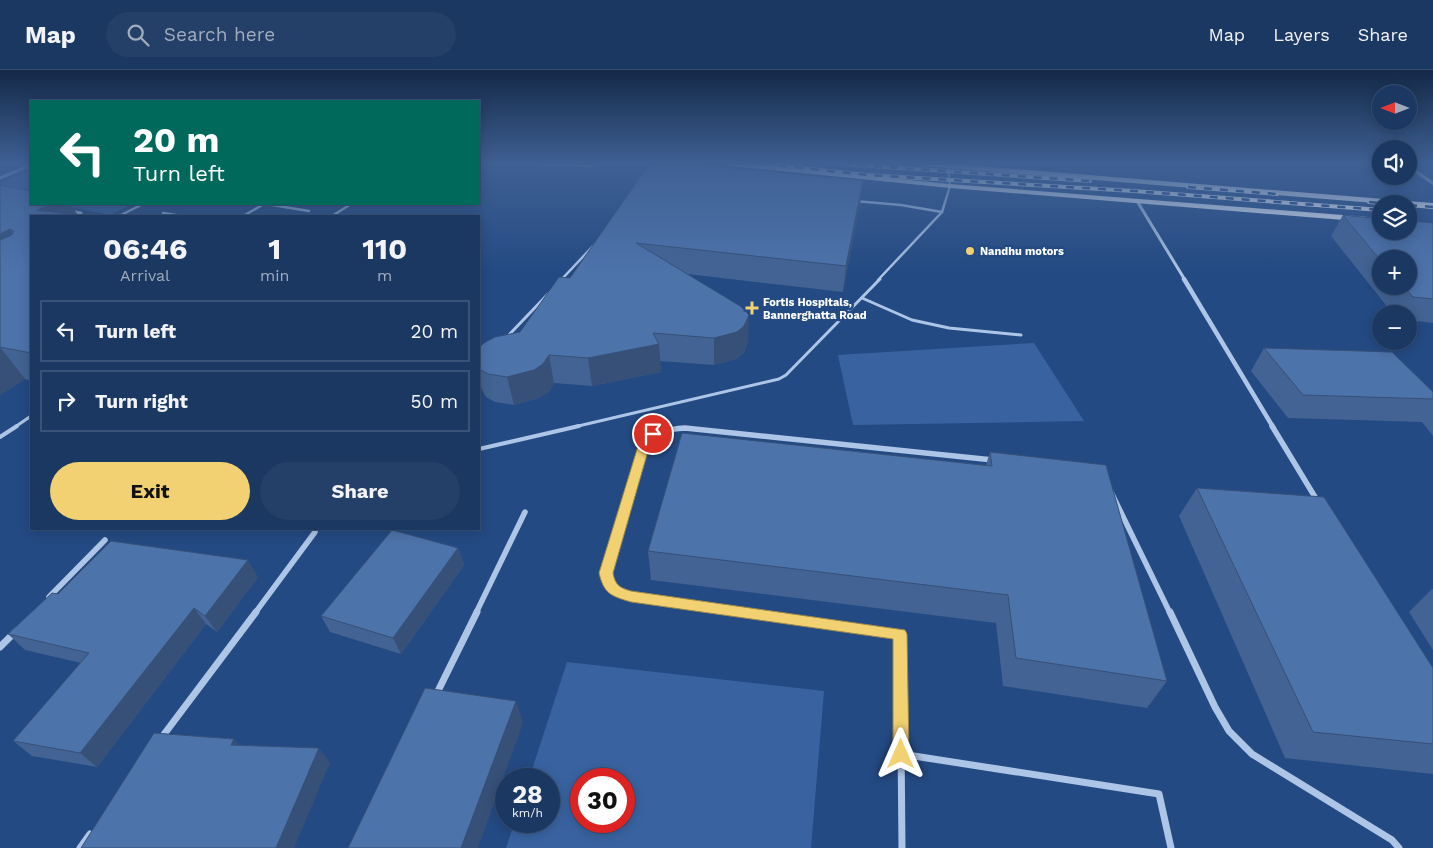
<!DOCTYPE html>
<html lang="en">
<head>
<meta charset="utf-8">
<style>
	:root { --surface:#1b3862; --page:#243f68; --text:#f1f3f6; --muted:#a0acbe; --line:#395277; --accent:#f1d171 }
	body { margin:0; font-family:"Work Sans",sans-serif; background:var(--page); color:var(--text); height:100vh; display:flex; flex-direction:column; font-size:19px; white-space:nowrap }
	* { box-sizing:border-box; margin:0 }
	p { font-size:16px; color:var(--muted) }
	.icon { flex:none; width:28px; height:28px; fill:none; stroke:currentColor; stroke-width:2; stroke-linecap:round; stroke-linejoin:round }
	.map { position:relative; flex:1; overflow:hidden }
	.sheet { position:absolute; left:30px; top:145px; width:450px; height:315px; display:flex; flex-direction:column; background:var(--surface); border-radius:0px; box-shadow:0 2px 12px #0003,0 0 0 1px var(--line) }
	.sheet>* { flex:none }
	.banner { position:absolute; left:30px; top:30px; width:450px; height:105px; border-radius:0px; box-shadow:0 2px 12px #0003,0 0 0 1px var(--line); background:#00695c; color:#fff; overflow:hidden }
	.needle { width:32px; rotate:270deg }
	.controls { position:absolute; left:1372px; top:15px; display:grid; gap:10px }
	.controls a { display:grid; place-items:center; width:45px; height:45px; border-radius:50%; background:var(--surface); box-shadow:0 2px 12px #0003,0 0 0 1px var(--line); font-size:25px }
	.speed { position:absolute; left:495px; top:698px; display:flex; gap:10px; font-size:25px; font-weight:700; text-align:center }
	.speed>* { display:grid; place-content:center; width:65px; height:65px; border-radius:50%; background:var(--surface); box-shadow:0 2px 12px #0003,0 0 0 1px var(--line); line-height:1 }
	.speed small { font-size:12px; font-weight:400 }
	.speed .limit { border:8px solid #d22; background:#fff; color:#111 }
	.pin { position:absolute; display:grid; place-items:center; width:42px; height:42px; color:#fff; margin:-21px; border:2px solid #fff; border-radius:50%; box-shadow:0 1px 5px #0007 }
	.me { position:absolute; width:55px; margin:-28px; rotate:0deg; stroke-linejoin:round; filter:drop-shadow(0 0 4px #0008) }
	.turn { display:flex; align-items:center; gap:18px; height:105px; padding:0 20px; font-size:22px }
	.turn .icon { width:65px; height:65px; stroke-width:2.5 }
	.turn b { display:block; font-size:35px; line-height:42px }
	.eta { display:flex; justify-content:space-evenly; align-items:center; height:85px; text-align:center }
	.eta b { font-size:30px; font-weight:700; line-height:35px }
	.cta { display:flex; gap:10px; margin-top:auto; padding:10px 20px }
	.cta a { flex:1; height:58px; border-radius:30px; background:var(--accent); color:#111; font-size:20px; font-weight:700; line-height:58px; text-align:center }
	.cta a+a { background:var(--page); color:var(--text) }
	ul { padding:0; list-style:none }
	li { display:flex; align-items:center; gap:15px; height:62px; margin:0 10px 8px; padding:0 10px; border:2px solid var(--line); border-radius:0px }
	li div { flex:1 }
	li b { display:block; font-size:19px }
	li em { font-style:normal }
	header { display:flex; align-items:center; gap:30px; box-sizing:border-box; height:70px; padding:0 25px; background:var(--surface); border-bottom:1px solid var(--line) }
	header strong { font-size:24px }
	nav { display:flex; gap:28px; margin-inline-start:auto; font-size:18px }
	.search { width:350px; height:45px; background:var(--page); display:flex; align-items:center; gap:12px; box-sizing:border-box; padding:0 18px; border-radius:28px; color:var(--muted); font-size:19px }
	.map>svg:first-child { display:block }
	.green { fill:#3963a0; fill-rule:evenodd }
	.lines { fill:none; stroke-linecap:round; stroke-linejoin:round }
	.service-far2 { stroke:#adc5e7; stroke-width:2.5 }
	.service-far1 { stroke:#adc5e7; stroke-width:3 }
	.service { stroke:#adc5e7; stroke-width:4 }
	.minor-far3 { stroke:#adc5e7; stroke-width:3 }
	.minor-far2 { stroke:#adc5e7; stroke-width:4.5 }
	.minor-far1 { stroke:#adc5e7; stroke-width:5.5 }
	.minor { stroke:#adc5e7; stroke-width:7 }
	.tertiary { fill:#adc5e7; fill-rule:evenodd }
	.primary { fill:#eff4fd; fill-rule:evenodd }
	.rail-casing { stroke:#fff; stroke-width:4 }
	.rail { stroke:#244a83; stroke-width:2.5; stroke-dasharray:8; stroke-linecap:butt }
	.wall { fill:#426393; fill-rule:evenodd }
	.shaded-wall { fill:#365078 }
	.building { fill:#4d73ab; stroke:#365078 }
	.route { fill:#f1d171; stroke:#9d8849 }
	.poi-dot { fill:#f1d171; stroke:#244a83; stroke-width:2 }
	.labels { text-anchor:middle; stroke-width:5; stroke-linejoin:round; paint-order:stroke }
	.far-poi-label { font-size:11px; font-weight:bold; fill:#fff; stroke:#244a83; text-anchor:start }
</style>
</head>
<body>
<header>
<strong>Map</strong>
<div class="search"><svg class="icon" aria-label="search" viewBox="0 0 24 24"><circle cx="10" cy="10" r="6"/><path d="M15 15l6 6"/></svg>Search here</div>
<nav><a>Map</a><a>Layers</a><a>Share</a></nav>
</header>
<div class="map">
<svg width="1433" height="778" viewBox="0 0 1433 778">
	<rect width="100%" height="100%" fill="#244a83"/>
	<g class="green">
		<path d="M31,100V130L0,124V113Z"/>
		<path d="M53,134H132L111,145Z"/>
		<path d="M1034,273L1084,351L853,355L838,285Z"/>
		<path d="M567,592L824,621L811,778H506L515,751H549V709H529ZM581,709H624V751H581Z"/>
	</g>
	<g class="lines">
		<g class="service-far2">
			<path d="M533,94L590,96L596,94"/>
			<path d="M855,131L901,135L942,142"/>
			<path d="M266,134L309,141"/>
			<path d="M163,143L182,146"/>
			<path d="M119,146L143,134"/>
			<path d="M243,146L264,134"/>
			<path d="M332,146L351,134"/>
			<path d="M561,210L594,175"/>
			<path d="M878,210L942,142L950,116L948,96"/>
		</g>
		<g class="service-far1">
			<path d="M862,228L912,250L949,258L1021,265"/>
			<path d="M506,268L548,224"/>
			<path d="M15,357L31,346"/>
			<path d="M574,357L779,309L786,305L880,209"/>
		</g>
		<g class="service">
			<path d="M0,367L17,356"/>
			<path d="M479,379L579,356"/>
		</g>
		<g class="minor-far3">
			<path d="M0,108L31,95"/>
			<path d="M1137,131L1185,210"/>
			<path d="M70,141L81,143"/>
		</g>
		<path class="minor-far2" d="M1184,209L1273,357"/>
		<g class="minor-far1">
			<path d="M1272,356L1318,432"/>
			<path d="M1111,422L1170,543"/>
			<path d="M49,527L105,470"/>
			<path d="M255,543L315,462"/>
			<path d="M476,543L525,442"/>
			<path d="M746,543L631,527C617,522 610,517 606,503L644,373C656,362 669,359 685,358L993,390"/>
		</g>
		<g class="minor">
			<path d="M737,542L900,564L902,778"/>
			<path d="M1170,542L1215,637L1229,661L1252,684L1392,770L1399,778"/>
			<path d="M0,577L15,562"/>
			<path d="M436,625L477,542"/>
			<path d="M162,667L256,542"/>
			<path d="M901,684L1159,724L1171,778"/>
			<path d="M80,778L90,764"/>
		</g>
		<path class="tertiary" d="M1409,95L1433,111V115L1409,99Z"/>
		<g class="primary">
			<path d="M727,94H755L950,114L1381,148V153L950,118L731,96Z"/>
			<path d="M919,94H953L1433,133V137L1409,135V134H1387L923,96Z"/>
		</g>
		<defs>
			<g id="rail">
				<path d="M763,94L868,105L1134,121L1381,140"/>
				<path d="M842,94L1090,111"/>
				<path d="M1188,117L1277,124"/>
				<path d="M1369,132L1392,134"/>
				<path d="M1409,135L1433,137"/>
			</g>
		</defs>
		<use href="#rail" class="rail-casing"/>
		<use href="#rail" class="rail"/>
	</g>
	<g class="wall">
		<path d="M641,106L863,110L860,134L843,222L687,204L748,272L743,284L736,289L714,295L660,291L661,302L592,316L554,313L549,322L539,328L514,335L495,332L486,327L482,320L479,308V278L520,262L570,208Z"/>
		<path d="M0,115L71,134L78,146H31V311L25,309L0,325Z"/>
		<path d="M1343,145L1433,153V253L1409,250V244H1393L1331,166ZM1381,189L1409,216H1381Z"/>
		<path d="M1264,278L1433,322V366L1422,352L1288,348L1251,301Z"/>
		<path d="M990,382L1167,611L1147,638L1003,616L996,553L651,510L648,481L986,395Z"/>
		<path d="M1197,418L1433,598V704L1285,688L1179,446Z"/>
		<path d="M458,478L464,495L401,584L330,562L321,546Z"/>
		<path d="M258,507L217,562L206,554L97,697L32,686L13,671L81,593L25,580L8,564L58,524Z"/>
		<path d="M1432,519H1433V580L1409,542Z"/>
	</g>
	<g class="shaded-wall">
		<path d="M0,94H7L8,96L0,99Z"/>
		<path d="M863,110L860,134L843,222L846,196Z"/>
		<path d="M52,134H71L78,146L38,140Z"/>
		<path d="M10,159L30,189L0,204V164Z"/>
		<path d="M749,245L748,272L743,284L736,289L714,295V268Z"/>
		<path d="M659,274L661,302L592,316L588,288Z"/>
		<path d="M0,277L25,309L0,325Z"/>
		<path d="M549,285L554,313L549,322L539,328L514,335L507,307Z"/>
		<path d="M458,478L464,495L401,584L393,568Z"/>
		<path d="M248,490L258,507L217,562L205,546Z"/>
		<path d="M194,538L206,554L97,697L80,683Z"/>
		<path d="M516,631L523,653L478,778H461Z"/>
		<path d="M234,669L247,684L231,675Z"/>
		<path d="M319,678L330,693L294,778H276Z"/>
	</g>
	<g class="building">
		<path d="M653,94H680L863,110L846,196L636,173L740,236L749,245L744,256L737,262L714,268L653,263L659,274L588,288L549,285L543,294L534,300L507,307L488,304L479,299V278L484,273L495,267L520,262L559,207L570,208L641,106Z"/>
		<path d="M0,115L31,121V134H52L38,140L83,146H31V283L0,277V170L12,165L14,161L10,159L0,164Z"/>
		<path d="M1343,145L1381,149V161H1409V151L1433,153V229L1413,227L1403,216H1409V189H1381V191Z"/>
		<path d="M1264,278L1392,282L1433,322V329L1303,325Z"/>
		<path d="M682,363L992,396L990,382L1106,395L1167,611L1016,588L1008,525L648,481Z"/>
		<path d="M1197,418L1324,427L1433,598V674L1313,662Z"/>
		<path d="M392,460L458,478L393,568L321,546Z"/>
		<path d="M111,471L248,490L205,546L194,538L80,683L13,671L89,583L8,564L52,523L58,524Z"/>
		<path d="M425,618L516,631L461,778H348Z"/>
		<path d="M154,663L234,669L231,675L319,678L276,778H81Z"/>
	</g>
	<linearGradient id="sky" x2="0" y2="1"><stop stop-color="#142948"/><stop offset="0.46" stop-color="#3f6093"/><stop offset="1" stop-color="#3f6093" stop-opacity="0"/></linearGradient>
	<rect width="1433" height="203" fill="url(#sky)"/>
	<path class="route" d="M653,361L658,364L650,374L613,503C615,515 620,518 631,521L905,560L907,564L909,684L907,689L901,691L896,689L893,684V569L631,532C611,526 604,524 599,503L639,373L649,362Z"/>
	<g class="poi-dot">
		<circle cx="970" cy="181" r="5"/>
		<path d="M749.5 230.5h5v5h5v5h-5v5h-5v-5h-5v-5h5z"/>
	</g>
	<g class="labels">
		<g class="far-poi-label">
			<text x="980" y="185">Nandhu motors</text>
			<text x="763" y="236">Fortis Hospitals,<tspan x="763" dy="13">Bannerghatta Road</tspan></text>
		</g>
	</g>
</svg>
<div class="controls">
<a><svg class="needle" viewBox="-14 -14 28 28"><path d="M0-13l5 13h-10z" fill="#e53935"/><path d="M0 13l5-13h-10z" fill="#a0acbe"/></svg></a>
<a><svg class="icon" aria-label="sound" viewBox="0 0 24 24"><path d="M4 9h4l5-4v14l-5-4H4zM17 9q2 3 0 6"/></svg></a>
<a><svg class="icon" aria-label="layers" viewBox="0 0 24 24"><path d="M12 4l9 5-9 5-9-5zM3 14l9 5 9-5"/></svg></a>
<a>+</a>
<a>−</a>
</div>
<div class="speed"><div>28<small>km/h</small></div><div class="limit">30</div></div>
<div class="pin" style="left:653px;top:364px;background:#d93025"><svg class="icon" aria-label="arrive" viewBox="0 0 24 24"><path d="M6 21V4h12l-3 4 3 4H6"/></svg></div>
<svg class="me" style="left:901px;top:684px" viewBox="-20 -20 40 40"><path d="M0-17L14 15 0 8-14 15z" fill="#f1d171" stroke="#fff" stroke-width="4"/></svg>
<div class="banner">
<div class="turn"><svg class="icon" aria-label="left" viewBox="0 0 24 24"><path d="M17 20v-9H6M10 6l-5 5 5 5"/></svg><div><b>20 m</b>Turn left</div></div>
</div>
<section class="sheet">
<div class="eta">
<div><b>06:46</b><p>Arrival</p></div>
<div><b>1</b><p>min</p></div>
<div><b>110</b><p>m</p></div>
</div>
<ul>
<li><svg class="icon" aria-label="left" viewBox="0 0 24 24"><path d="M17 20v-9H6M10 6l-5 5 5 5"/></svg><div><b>Turn left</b></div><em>20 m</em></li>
<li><svg class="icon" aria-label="right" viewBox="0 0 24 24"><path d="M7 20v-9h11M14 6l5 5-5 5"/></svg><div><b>Turn right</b></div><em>50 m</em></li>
</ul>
<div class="cta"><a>Exit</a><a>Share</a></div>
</section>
</div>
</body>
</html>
